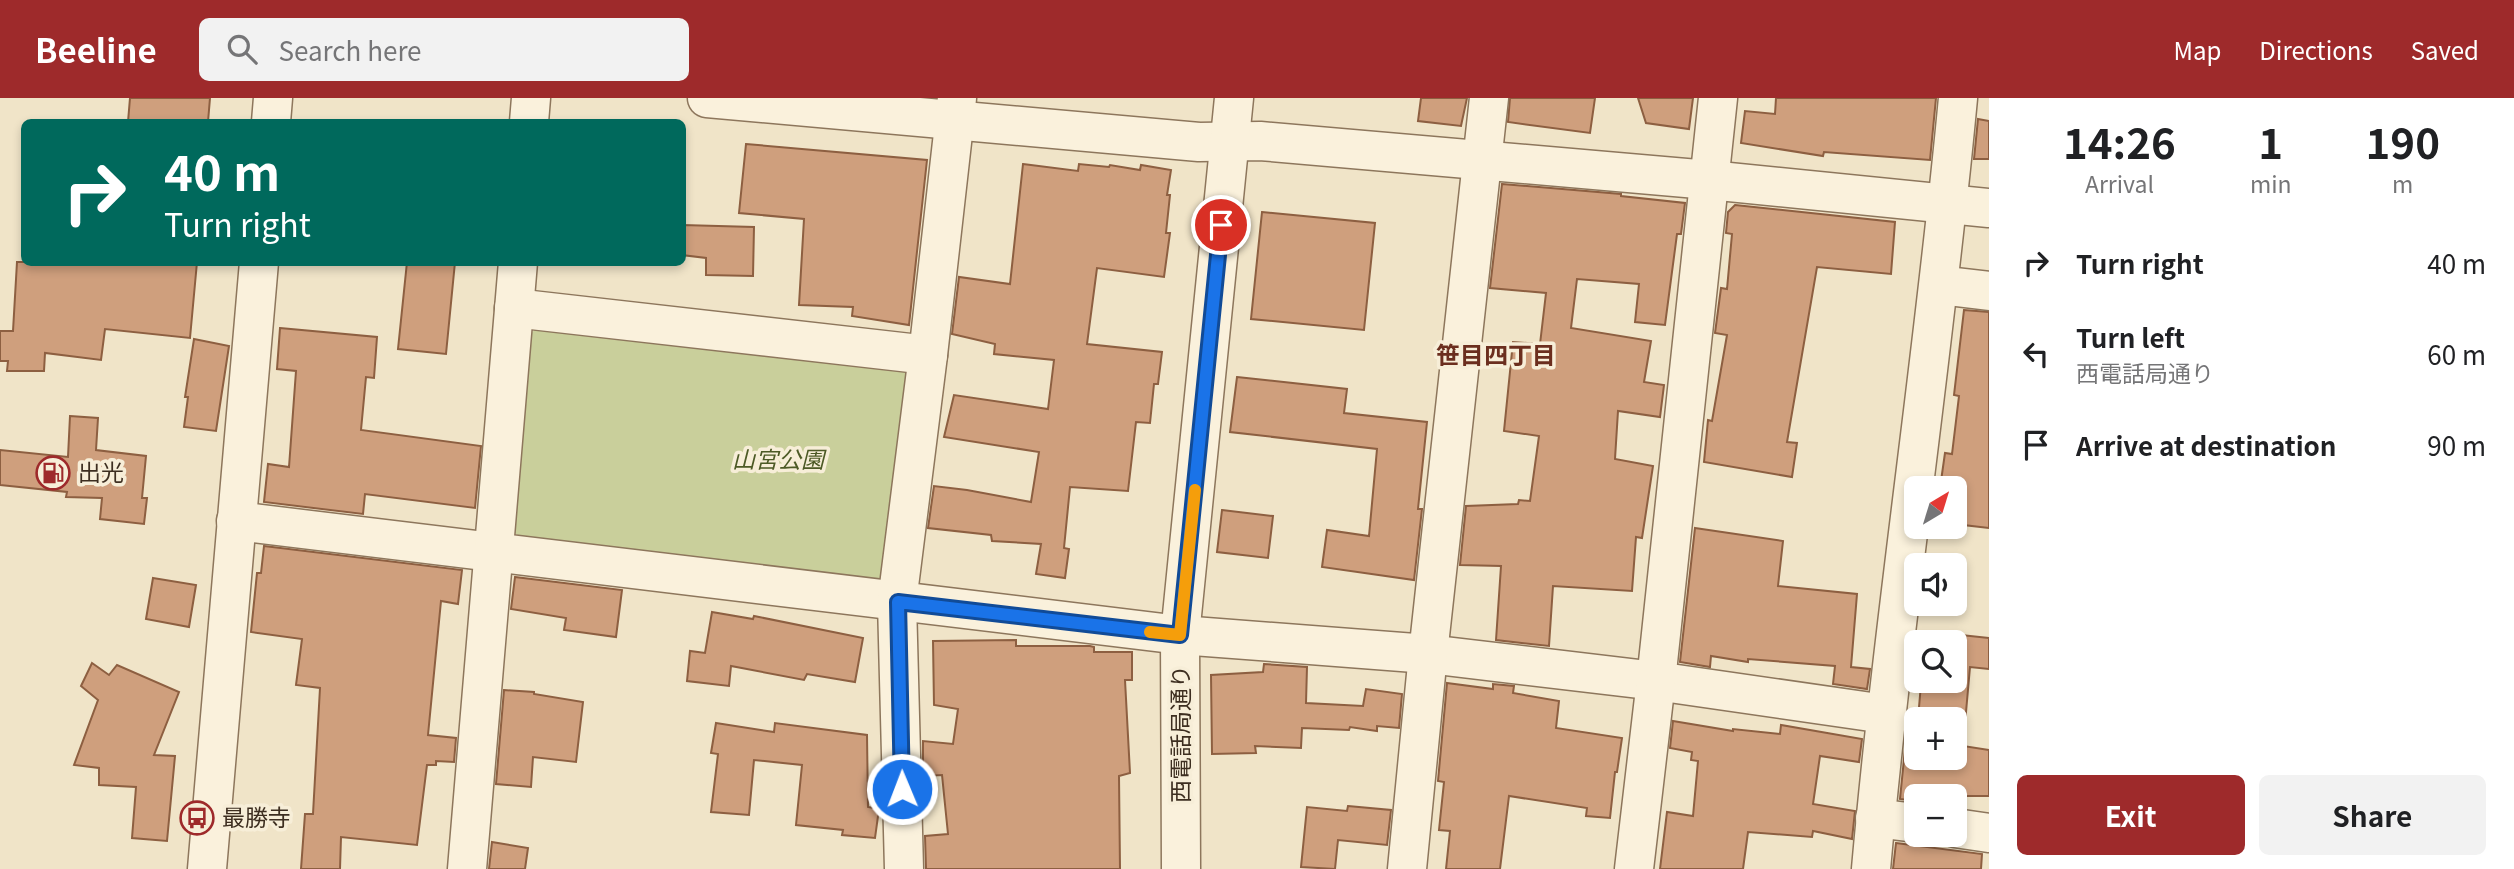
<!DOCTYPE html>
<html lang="en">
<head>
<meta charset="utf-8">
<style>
	:root { --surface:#fff; --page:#f2f2f2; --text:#202124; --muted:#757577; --accent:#9e2a2b }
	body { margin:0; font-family:Georgia,"Noto Sans JP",serif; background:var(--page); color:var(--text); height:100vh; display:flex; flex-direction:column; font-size:26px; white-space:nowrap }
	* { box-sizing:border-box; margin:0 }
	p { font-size:23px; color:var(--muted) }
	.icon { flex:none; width:38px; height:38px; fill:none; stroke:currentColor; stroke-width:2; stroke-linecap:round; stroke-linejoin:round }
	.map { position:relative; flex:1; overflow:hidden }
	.details { display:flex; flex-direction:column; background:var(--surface); width:525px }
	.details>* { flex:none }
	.banner { position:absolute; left:21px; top:21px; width:665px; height:147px; border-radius:10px; box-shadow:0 4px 10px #0003; background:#00695c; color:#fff; overflow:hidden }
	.needle { width:46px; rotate:38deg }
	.controls { position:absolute; left:1904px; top:378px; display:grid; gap:14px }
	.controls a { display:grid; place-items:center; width:63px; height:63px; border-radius:10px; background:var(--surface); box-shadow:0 4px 10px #0003; font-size:35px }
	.pin { position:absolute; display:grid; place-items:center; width:60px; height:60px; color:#fff; margin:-30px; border:4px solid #fff; border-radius:50%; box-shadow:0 2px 7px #0007 }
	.me { position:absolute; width:77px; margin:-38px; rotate:359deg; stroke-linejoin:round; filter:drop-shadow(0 0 5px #0008) }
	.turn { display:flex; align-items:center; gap:24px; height:147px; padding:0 28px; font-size:32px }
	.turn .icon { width:91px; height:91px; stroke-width:2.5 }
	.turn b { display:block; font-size:49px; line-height:60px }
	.eta { display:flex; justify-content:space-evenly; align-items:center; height:119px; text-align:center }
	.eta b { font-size:42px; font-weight:700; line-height:49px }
	.primary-button { display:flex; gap:14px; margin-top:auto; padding:14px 28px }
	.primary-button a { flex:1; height:80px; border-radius:10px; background:var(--accent); color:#fff; font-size:28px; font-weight:700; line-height:80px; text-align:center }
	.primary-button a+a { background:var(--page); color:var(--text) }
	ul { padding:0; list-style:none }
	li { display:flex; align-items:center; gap:21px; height:91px; padding:0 28px }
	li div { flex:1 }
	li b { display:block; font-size:26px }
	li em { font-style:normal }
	header { display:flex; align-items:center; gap:42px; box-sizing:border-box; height:98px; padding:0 35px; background:var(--accent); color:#fff }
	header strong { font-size:33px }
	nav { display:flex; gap:38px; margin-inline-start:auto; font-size:24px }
	.search { width:490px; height:63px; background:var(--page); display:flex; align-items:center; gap:18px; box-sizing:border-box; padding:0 24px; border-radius:10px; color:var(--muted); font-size:26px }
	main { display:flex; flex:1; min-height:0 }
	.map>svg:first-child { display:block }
	.green { fill:#c9cf9b }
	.building { fill:#cf9f7d; stroke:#8d5f41; stroke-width:2 }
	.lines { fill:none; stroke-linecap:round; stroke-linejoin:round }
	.minor-casing { stroke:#8d765c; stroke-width:41 }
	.minor { stroke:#faf1dc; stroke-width:38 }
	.route-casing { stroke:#114b97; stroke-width:18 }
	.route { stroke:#1a73e8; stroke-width:12 }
	.slow { stroke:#f59e0b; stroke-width:12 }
	.labels { text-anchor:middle; stroke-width:7; stroke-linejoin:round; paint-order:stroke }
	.park-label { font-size:23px; font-style:italic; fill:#4d5a26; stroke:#f7eed8 }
	.poi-label { font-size:23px; fill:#3d2e20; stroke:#f7eed8; text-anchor:start }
	.street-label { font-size:23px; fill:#3d2e20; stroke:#f7eed8 }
	.neighbourhood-label { font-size:24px; font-weight:bold; fill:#6b2e1e; stroke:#f7eed8 }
</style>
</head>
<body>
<header>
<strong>Beeline</strong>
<div class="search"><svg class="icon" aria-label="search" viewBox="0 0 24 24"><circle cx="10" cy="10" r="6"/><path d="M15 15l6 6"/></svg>Search here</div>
<nav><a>Map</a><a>Directions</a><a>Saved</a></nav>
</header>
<main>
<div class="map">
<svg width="1989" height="771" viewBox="0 0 1989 771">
	<rect width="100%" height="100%" fill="#f0e4c8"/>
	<path class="green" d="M538,228L911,273L886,476L875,487L528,443L511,433L526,241Z"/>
	<g class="building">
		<path d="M130,0H210L208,24H128Z"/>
		<path d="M1421,0H1467L1461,28L1418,23Z"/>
		<path d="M1510,0H1595L1590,35L1508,24Z"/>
		<path d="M1638,0H1693L1689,31L1646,25Z"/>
		<path d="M1776,0H1936L1930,62L1824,54L1823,58L1741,45L1745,13L1775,16Z"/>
		<path d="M1978,21L1989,23V61H1974Z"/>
		<path d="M746,46L927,62L909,227L852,218L853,209L799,207L804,121L739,115Z"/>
		<path d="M1023,66L1078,73L1079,66L1109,69L1110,67L1140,72L1141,67L1171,72L1167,97H1170L1166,135H1170L1164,179L1097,170L1087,246L1162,254L1158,286H1154L1150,325L1136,324L1128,393L1070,389L1064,450L1069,451L1065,480L1036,476L1041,446L992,443L991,437L928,430L934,388L967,392L1031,404L1039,354L944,339L954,297L1048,311L1054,262L994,256L995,246L952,236L959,179L1010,186Z"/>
		<path d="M1502,86L1621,96V98L1685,105L1681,136H1677L1665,227L1635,224L1639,186L1577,181L1571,230L1651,243L1644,284L1664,287L1660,319L1618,313L1615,361L1653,368L1642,440L1636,439L1632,493L1553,488L1549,548L1496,542L1501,468L1460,467L1466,408L1518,406L1519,402L1530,403L1539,338L1504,333L1513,244L1540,246L1546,195L1490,190Z"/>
		<path d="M1735,107L1895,124L1891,176L1817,169L1787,344L1797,345L1792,379L1704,364L1708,322L1712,323L1727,237L1715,235L1721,190L1727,191L1732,136L1726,135L1728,114Z"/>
		<path d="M1262,114L1375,125L1364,232L1251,221Z"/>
		<path d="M682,127L754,129L753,178L706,177V160L682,157Z"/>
		<path d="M17,164H197L190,240L105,231L101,262L45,255L44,273H7L8,263H0V233H13Z"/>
		<path d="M407,164H455L446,256L398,251Z"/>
		<path d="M1964,212L1989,214V430L1955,426V390H1940L1945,355L1952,356L1959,298L1954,297Z"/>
		<path d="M280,230L377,239L374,280L366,279L361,332L481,348L475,410L365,396L363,416L264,404L268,366L289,369L296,273L277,271Z"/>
		<path d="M194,241L229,248L216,333L184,329L188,299H185Z"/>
		<path d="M1237,279L1347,291L1344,315L1427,324L1418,411H1422L1414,482L1322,469L1327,432L1369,438L1377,351L1230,334Z"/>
		<path d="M70,318L98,320L96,352L146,358L142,400H147L144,426L100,421L102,400L66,399L67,394L0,387V352L68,359Z"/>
		<path d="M1222,412L1273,418L1268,460L1217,454Z"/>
		<path d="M1695,430L1783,443L1778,488L1857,496L1851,569L1870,571L1867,591L1833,586L1835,568L1748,561V564L1711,558L1710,569L1680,564Z"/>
		<path d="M264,448L462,472L458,506L441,503L428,637L456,640L454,664L436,663V667H427L417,747L341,739L340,771H301L305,716H313L320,590L296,587L302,541L251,534L257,475H261Z"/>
		<path d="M515,479L622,492L616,539L564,532L566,520L511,511Z"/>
		<path d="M153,480L196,487L189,529L146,521Z"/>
		<path d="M712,514L753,521L754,518L863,540L855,584L807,576L804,582L731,568L729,588L687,583L690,553L705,555Z"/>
		<path d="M1933,534L1989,540V571L1970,569L1963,648L1989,652V698H1916V703L1900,701L1906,641L1916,642V660H1955V621H1918L1921,586L1927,587L1928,583H1955V544H1932Z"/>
		<path d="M1016,542V548H1090L1094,549V554H1132V582H1125L1130,675L1119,678L1120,771H926L925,738L948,736L942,677L923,678V643L953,646L958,611L934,607L933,543Z"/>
		<path d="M92,565L109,577L117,567L179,594L154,657L175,658L167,743L132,740L136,689L99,687V670L74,667L98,602L81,588Z"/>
		<path d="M1264,566L1307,569L1306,605L1363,608L1366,591L1402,596L1399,630L1377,628V633L1350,629L1349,632L1302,630L1301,650L1255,648L1256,655L1212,656L1211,577L1263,574Z"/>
		<path d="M1447,585L1493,591V586L1514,588L1513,595L1559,603L1556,630L1622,640L1617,674H1615L1610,720L1586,718L1587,710L1509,698L1500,771H1446L1450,733L1439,732L1444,684L1438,683Z"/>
		<path d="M504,592L534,594V596L583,604L576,664L533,659L531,689L496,686Z"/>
		<path d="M1673,623L1733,633V631L1780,636L1781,627L1862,641L1859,664L1820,658L1813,706L1855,713L1852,741L1813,733L1812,739L1748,734L1743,771H1660L1667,714L1693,718L1698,663L1691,662L1692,654L1670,650Z"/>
		<path d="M716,625L774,634L775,625L867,637L868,709L879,711L875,740L842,737L843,732L796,727L802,667L754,662L749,717L711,714L718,656L711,655Z"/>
		<path d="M1348,708L1391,712L1387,747L1338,742L1335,771L1301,769L1307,709L1347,713Z"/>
		<path d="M492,744L528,750L525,771H489Z"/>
		<path d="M1896,745L1982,756L1981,771H1893Z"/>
	</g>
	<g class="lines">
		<defs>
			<g id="minor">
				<path d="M707,0L1199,44L1260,43L1709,82L1989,110"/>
				<path d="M271,24L273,0"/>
				<path d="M529,24L531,0"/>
				<path d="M1939,187L1989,193"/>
				<path d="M514,210L928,257"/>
				<path d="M236,423L1180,537L1428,556L1656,583L1885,616"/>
				<path d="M1875,720L1916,725"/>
				<path d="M1955,730L1989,735"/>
				<path d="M207,771L259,164"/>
				<path d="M467,771L518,164"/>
				<path d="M904,771L897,504L928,257L957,0"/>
				<path d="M1181,771L1180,537L1234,0"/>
				<path d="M1407,771L1428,556L1489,0"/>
				<path d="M1634,771L1656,583L1718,0"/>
				<path d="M1871,771C1894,513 1934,258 1958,0"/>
			</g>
		</defs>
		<use href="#minor" class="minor-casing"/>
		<use href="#minor" class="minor"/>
	</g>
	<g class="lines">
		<defs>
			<path id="route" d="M902,691L898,504L1180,537L1221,127"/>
		</defs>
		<use href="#route" class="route-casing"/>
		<use href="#route" class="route"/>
		<path class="slow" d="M1150,534L1180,537L1195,392"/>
	</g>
	<defs>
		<symbol id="fuel-ring" viewBox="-11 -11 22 22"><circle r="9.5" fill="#f7eed8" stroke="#9e2a2b" stroke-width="1.5"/><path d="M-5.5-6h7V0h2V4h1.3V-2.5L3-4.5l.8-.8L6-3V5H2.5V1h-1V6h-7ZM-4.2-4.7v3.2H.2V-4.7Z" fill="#9e2a2b"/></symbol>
		<symbol id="bus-ring" viewBox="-11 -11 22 22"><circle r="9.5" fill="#f7eed8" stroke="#9e2a2b" stroke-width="1.5"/><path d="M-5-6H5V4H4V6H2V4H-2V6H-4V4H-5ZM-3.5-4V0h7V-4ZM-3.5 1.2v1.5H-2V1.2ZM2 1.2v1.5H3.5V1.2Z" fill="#9e2a2b"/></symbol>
	</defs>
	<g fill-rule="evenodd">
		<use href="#fuel-ring" x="34" y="356" width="38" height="38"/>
		<use href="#bus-ring" x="178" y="701" width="38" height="38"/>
	</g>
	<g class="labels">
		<g class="park-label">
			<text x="778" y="370">山宮公園</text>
		</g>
		<g class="poi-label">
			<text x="78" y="383">出光</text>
			<text x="222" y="728">最勝寺</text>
		</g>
		<g class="street-label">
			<text transform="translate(1181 636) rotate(-90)" y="8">西電話局通り</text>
		</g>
		<g class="neighbourhood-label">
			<text x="1496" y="266">笹目四丁目</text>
		</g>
	</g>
</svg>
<div class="controls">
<a><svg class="needle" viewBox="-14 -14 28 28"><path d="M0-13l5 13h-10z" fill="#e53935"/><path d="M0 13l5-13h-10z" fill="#757577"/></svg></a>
<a><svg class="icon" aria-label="sound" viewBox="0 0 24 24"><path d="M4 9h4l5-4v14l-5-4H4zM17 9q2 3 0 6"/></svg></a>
<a><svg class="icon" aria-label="search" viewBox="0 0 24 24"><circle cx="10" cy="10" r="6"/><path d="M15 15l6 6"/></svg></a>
<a>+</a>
<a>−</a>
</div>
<div class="pin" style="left:1221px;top:127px;background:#d93025"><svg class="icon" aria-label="arrive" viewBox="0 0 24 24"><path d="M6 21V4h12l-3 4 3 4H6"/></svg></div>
<svg class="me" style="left:902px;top:691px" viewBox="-20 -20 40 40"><circle r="17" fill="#1a73e8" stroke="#fff" stroke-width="3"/><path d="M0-11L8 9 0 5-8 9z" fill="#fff"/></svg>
<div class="banner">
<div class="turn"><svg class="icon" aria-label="right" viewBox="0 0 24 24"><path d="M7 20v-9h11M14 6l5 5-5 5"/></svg><div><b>40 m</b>Turn right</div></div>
</div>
</div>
<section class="details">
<div class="eta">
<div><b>14:26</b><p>Arrival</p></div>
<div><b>1</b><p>min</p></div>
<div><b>190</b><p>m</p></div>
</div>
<ul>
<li><svg class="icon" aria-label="right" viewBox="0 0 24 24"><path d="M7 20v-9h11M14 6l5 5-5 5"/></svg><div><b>Turn right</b></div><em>40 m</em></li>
<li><svg class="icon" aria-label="left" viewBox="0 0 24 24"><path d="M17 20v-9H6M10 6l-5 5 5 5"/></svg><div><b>Turn left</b><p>西電話局通り</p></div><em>60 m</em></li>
<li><svg class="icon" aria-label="arrive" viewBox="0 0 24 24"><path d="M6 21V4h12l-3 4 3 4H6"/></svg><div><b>Arrive at destination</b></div><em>90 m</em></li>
</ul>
<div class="primary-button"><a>Exit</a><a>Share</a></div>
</section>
</main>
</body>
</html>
